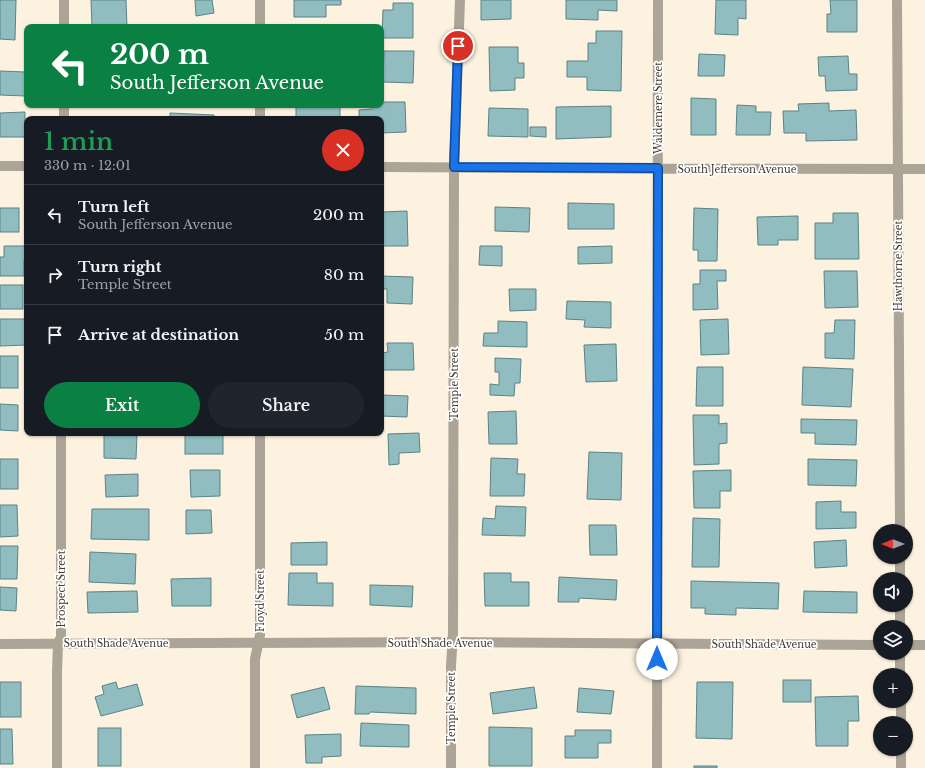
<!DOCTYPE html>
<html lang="en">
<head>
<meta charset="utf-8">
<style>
	:root { --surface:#171b24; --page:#20242c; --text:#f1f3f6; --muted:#9ea1a6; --line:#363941; --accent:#0b8043 }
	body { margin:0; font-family:"Libre Baskerville",serif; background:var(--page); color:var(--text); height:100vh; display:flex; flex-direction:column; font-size:15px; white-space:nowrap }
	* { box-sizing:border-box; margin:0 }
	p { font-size:13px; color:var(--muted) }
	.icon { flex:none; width:22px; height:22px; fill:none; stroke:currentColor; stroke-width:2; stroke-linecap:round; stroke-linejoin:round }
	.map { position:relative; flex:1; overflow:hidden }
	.sheet { position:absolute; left:24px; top:116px; width:360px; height:320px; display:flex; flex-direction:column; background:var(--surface); border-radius:8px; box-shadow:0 1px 3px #0004 }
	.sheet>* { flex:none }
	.top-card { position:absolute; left:24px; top:24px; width:360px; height:84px; border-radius:8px; box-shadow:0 1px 3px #0004; background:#0b8043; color:#fff; overflow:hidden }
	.needle { width:26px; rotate:270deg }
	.tools { position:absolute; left:873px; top:524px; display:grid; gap:8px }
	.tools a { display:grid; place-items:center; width:40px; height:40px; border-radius:50%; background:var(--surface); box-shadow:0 1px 3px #0004; font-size:20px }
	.pin { position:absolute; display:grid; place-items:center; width:34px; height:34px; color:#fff; margin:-17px; border:2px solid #fff; border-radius:50%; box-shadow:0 1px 4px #0007 }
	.me { position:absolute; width:44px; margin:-22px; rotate:0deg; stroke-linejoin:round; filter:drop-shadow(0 0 3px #0008) }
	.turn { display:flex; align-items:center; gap:14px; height:84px; padding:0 20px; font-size:18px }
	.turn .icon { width:52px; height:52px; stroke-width:2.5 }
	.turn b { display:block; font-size:28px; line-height:34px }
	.round { display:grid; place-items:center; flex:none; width:42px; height:42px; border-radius:21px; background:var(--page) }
	.head { display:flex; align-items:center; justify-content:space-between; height:68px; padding:0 20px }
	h1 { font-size:24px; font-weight:600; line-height:30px; color:#1e9e55 }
	.primary-button { display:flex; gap:8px; margin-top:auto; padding:8px 20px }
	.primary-button a { flex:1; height:46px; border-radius:24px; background:var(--accent); color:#fff; font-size:16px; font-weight:600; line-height:46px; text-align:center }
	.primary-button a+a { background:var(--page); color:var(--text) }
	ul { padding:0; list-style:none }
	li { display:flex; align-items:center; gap:12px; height:60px; padding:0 20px; border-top:1px solid var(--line) }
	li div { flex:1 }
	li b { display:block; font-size:15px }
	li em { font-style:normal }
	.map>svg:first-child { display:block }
	.building { fill:#91bdc0; stroke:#598386 }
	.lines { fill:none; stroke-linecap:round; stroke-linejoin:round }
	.minor { stroke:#aca496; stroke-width:10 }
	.route-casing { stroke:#114b97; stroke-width:10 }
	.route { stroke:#1a73e8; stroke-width:7 }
	.labels { text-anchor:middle; stroke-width:3.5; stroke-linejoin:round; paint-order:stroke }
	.street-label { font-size:10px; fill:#433b2f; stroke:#fff }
</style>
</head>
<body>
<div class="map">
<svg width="925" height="768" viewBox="0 0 925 768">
	<rect width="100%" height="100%" fill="#fdf2df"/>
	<g class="building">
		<path d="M0,0H16L15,40L0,39Z"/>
		<path d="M91,0H126L127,27H92Z"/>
		<path d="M195,0H212L214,13L196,16Z"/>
		<path d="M294,0H341V5H326V17H294Z"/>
		<path d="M481,0H511V19L481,20Z"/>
		<path d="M566,0H617V11L598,10V20L566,19Z"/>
		<path d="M716,0H746V19L738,18V35L715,34Z"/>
		<path d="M830,0H857V32H827V14H831Z"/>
		<path d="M393,3H413V38H382L383,10H393Z"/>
		<path d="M596,31H622L621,91L587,90V77H567V61H588V43H596Z"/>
		<path d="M489,47H518V63H524V78H515V90L490,91Z"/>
		<path d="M384,51H414L413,83L383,82Z"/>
		<path d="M699,54L725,55L724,76H698Z"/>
		<path d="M848,56L849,74H857V90L826,91L825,76H819L818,57Z"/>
		<path d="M0,71L25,72V96L0,95Z"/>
		<path d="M691,98L716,99V135H691Z"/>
		<path d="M381,102H405L406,132L381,133V119H359V110L372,109V105H381Z"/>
		<path d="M829,103V111L856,110L857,140L806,141V133H784L783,111H799L798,104Z"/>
		<rect x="296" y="105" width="44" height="14"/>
		<path d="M737,105L756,106V112H771L770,135H736Z"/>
		<path d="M611,106V137L556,139V107Z"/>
		<path d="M489,108L528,109V137L488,136Z"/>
		<path d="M25,112V137H0V113Z"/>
		<path d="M170,113L214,115V119H170Z"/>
		<path d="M530,127H546V137L530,136Z"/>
		<path d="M568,203L614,204V229H568Z"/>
		<path d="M495,207L530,208L529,232L495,231Z"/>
		<rect x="0" y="208" width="19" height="24"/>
		<path d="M694,208L718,209L717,261H698V250H693Z"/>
		<path d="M407,211L408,246H381V212Z"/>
		<path d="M833,213H858L859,259H815V223H833Z"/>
		<path d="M798,216V240H778V245H758L757,217Z"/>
		<path d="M4,246H27V260H24V276H0V257H4Z"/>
		<path d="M480,246H502V266L479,265Z"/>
		<path d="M612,246V263L578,264V247Z"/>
		<path d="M700,270H726V281H717L718,309L693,310V284H700Z"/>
		<path d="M824,271H857L858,307L825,308Z"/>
		<path d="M381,276L413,277L412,304L387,303V289H381Z"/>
		<rect x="0" y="285" width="23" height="24"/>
		<path d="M509,289H536V310L510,311Z"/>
		<path d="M567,301L611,302V328L584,327L585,320L566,319Z"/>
		<path d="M0,319H27V345L0,346Z"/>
		<path d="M728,319L729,354L701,355L700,320Z"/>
		<path d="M835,320H855L854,359L825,358V333H834Z"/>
		<path d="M498,321L527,322V347L483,346L484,333H498Z"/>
		<path d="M387,343H413L414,370H381V353L388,352Z"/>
		<path d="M616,344L617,381L586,382L584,345Z"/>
		<rect x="0" y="356" width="18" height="32"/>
		<path d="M495,358L521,359L520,383H515L514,396L490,395V384L499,385V372H495Z"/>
		<path d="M697,367H723V406H696Z"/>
		<path d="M803,367L853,369L851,407L802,405Z"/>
		<path d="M381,395L408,396L407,417L381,416Z"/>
		<path d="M0,404L18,405V431L0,430Z"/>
		<path d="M516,411L517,444H489L488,412Z"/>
		<path d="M693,415H719V424L727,423V443L719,444V464L694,465Z"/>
		<path d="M801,419L857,420L856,445L815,444V433H801Z"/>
		<path d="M104,433H137L136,459L104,458Z"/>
		<rect x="185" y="433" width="38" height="21"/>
		<path d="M419,433L420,452L399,453V464L389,465L388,434Z"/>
		<path d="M589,452L622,453L621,500L587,499Z"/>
		<path d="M491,458L518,459L517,474H525L524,496H490Z"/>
		<rect x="0" y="459" width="18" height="30"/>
		<path d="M808,459L857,460L856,486L808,485Z"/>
		<path d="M190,470H220V496L191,497Z"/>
		<path d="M731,470V491H720V508H694L693,471Z"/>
		<path d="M138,474V496L106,497L105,475Z"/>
		<path d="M841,501V512H856V528L816,529V502Z"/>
		<path d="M0,505H17L18,536L0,537Z"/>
		<path d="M496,506L526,507L525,536L482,535L483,518L495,519Z"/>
		<path d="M92,509H149V540L91,539Z"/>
		<path d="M186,510H211L212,533L186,534Z"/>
		<path d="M693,518L720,519L719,567H692Z"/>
		<path d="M589,525H616L617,555H590Z"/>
		<path d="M846,540L847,566L815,568L814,542Z"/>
		<path d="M327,542V565H291V543Z"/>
		<path d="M0,546H18L17,579H0Z"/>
		<path d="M90,552L136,554L135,584L89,582Z"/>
		<path d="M289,573H317V583H333V606L288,605Z"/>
		<path d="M484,573H511V582H529V606H485Z"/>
		<path d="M559,577L617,580L616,600L579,598V602H558Z"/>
		<path d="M211,578V606H172L171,579Z"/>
		<path d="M691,581L779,583L778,609L736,608V615L705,614V608H691Z"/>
		<path d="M370,585L413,586L412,607L370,605Z"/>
		<path d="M0,587L17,588L16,611L0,610Z"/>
		<path d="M137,591L138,612L88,613L87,592Z"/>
		<path d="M804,591L857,592V613L803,612Z"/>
		<rect x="783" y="680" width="28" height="22"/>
		<rect x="0" y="682" width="21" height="35"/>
		<path d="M116,682L118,689L137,684L143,705L101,716L95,697L104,694L102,686Z"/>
		<path d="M697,682H733L732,739L696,738Z"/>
		<path d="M356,686L416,688V714L370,712L369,714H355Z"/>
		<path d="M324,687L330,709L297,718L291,695Z"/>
		<path d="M534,687L537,708L493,714L490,693Z"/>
		<path d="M579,688L614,691L611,714L577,712Z"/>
		<path d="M858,696L859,721H848V746H816L815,697Z"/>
		<path d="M361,723L409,725V747L360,746Z"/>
		<path d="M489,727L532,728V766H489Z"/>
		<rect x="98" y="728" width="23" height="38"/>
		<path d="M0,729H12L13,764H0Z"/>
		<path d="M575,730H611V743H598V758H565V736H575Z"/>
		<path d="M341,734V756L322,757V763H306L305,735Z"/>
		<rect x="694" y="766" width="23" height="2"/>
	</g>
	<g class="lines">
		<g class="minor">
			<path d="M64,0V27"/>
			<path d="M260,0V27"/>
			<path d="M897,0L900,531"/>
			<path d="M64,105V119"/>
			<path d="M260,105V119"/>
			<path d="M0,166H27"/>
			<path d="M381,167C562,168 744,170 925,169"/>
			<path d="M900,557V579"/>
			<path d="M900,605V627"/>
			<path d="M0,644L452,642L880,645"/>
			<path d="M906,645H925"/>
			<path d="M900,653V675"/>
			<path d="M901,701V723"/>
			<path d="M901,749V768"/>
			<path d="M57,768V672L58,643L61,637V433"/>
			<path d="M255,768V659L260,635V433"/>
			<path d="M451,768V666L453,633L454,167L460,0"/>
			<path d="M657,768L658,0"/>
		</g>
	</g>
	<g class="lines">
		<defs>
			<path id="route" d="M458,46L454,167L658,168L657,659"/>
		</defs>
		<use href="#route" class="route-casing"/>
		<use href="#route" class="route"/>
	</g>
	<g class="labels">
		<g class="street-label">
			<text transform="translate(658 108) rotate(-90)" y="4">Waldemere Street</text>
			<text x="737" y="173">South Jefferson Avenue</text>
			<text transform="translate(898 266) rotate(-90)" y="4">Hawthorne Street</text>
			<text transform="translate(454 384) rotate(-90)" y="4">Temple Street</text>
			<text transform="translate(61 589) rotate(-90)" y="4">Prospect Street</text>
			<text transform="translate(260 601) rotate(-90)" y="4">Floyd Street</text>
			<text x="116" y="647">South Shade Avenue</text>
			<text x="440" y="647">South Shade Avenue</text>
			<text x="764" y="648">South Shade Avenue</text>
			<text transform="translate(451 708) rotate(-90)" y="4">Temple Street</text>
		</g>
	</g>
</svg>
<div class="tools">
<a><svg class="needle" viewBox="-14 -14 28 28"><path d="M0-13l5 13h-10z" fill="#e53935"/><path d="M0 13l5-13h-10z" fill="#9ea1a6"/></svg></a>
<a><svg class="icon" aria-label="sound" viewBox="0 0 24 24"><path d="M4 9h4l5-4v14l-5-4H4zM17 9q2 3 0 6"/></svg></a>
<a><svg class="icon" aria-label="layers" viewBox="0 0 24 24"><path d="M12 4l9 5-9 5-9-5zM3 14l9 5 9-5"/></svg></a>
<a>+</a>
<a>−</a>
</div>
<div class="pin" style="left:458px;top:46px;background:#d93025"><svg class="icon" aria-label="arrive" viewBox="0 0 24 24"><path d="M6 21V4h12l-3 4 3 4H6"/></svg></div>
<svg class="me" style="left:657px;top:659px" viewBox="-20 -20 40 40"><circle r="19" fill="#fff"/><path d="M0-13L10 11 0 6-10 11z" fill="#1a73e8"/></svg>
<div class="top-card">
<div class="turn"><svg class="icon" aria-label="left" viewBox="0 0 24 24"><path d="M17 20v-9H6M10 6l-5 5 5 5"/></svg><div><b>200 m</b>South Jefferson Avenue</div></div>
</div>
<section class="sheet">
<div class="head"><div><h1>1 min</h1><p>330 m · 12:01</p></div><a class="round" style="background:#d93025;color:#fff"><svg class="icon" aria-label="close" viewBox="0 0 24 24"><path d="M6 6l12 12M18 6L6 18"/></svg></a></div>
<ul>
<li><svg class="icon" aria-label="left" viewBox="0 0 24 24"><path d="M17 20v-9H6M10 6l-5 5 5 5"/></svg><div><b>Turn left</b><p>South Jefferson Avenue</p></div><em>200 m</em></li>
<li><svg class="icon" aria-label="right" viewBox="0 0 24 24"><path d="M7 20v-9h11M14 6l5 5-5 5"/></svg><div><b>Turn right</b><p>Temple Street</p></div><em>80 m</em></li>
<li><svg class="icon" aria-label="arrive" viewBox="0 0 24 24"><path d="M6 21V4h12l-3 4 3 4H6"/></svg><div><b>Arrive at destination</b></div><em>50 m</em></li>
</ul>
<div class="primary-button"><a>Exit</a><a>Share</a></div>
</section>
</div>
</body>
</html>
